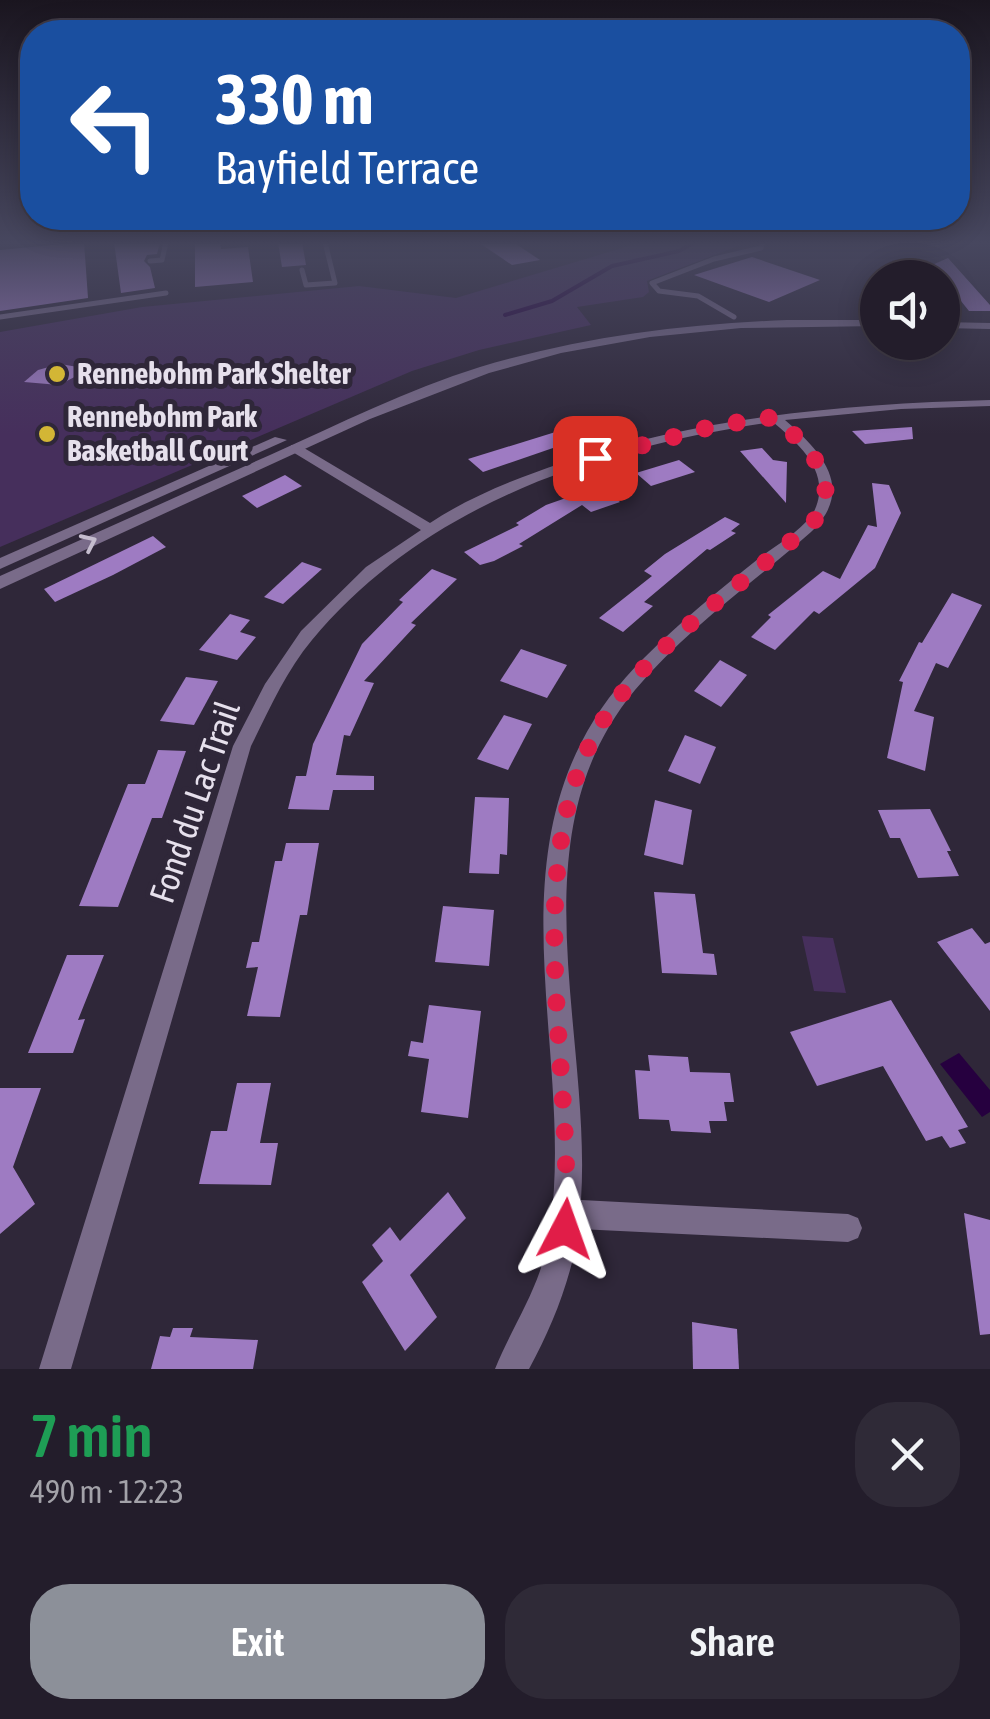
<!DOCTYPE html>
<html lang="en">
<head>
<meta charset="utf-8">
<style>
	:root { --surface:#231d2b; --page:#2f2a37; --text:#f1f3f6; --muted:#a3a2a9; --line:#403b47; --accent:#8c9099 }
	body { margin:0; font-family:"Asap Condensed",sans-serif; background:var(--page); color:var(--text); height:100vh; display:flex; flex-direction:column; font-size:38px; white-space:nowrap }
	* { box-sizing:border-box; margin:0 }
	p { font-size:32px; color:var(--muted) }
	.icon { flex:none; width:55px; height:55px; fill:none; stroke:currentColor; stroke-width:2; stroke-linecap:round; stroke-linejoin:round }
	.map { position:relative; height:1369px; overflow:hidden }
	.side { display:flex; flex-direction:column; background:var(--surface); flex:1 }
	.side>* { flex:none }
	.banner { position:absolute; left:20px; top:20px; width:950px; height:210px; border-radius:40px; box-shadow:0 5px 25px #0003,0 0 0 2px var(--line); background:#1a4fa0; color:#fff; overflow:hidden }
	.tools { position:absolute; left:860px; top:260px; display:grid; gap:20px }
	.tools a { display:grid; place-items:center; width:100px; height:100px; border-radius:50%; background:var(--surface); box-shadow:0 5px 25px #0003,0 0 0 2px var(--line); font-size:50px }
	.pin { position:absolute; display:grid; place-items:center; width:85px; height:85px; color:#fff; margin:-42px; border-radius:20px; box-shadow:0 5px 15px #0006 }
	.me { position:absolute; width:110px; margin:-55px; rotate:4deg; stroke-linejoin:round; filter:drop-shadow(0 0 8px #0008) }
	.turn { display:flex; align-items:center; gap:35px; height:210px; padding:0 30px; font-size:45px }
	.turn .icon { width:130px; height:130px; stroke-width:2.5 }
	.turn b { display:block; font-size:70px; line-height:85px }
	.round { display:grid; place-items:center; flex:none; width:105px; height:105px; border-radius:40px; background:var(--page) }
	.overview { display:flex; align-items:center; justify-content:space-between; height:170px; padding:0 30px }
	h1 { font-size:60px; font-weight:600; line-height:75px; color:#1e9e55 }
	.cta { display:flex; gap:20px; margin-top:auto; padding:20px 30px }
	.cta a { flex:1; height:115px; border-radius:40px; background:var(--accent); color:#fff; font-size:40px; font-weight:600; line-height:115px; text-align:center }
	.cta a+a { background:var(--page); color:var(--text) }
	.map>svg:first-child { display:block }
	.green { fill:#462f5c }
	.water { fill:#26003f }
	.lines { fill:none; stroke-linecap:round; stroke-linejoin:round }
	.stream { stroke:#26003f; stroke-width:4 }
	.building { fill:#9e7bc2 }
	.service { stroke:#796b89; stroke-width:5 }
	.minor { fill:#796b89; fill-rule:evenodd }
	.tertiary { fill:#796b89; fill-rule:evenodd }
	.oneway { stroke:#c5bdce }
	.route { stroke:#e11d48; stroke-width:18; stroke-dasharray:0 32.4 }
	.poi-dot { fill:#d3b635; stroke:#2f2739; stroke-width:4 }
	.labels { text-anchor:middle; stroke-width:10; stroke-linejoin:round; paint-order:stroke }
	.far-poi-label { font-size:30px; font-weight:bold; fill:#e6e0ec; stroke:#2f2739; text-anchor:start }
	.street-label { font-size:35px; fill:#e6e0ec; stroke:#2f2739 }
</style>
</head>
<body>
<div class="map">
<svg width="990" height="1369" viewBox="0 0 990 1369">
	<rect width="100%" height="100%" fill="#2f2739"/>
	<g class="green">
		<path d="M642,242H748L647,281L649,292L643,297L577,307L591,325L479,350L412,371L0,547V332L142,307L359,286L456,298Z"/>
		<path d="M802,936L833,938L846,993L814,991Z"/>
	</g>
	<path class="water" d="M959,1053L990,1090V1112L982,1117L940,1064Z"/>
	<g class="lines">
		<path class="stream" d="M505,315L552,301L612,266L679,251L695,242"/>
	</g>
	<g class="building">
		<path d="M84,242L88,298L0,311V250Z"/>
		<path d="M114,242H160L157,254L147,255L144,261L150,267L155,288L121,293Z"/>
		<path d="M195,242H220L221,249L248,247L253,282L195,287Z"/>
		<path d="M278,242H302L306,265L282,267Z"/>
		<path d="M478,242H513L540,260L512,265Z"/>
		<path d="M752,257L820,280L769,302L694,275Z"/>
		<path d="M948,258L990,305V311H969L953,291L942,298V278L932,265Z"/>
		<path d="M60,364L90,369L59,385L24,382L38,370Z"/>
		<path d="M578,425L582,438L483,472L468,459Z"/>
		<path d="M912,427L913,439L865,444L852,431Z"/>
		<path d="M762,448L773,460L787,462L786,503L740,451Z"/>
		<path d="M679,460L695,472L651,486L636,473Z"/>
		<path d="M285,475L302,486L257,508L242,496Z"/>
		<path d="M872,483L889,485L901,513L875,568L819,614L814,611L775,650L751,637L771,617L768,615L823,571L840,579L868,525L877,527Z"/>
		<path d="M600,486L620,502L591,512L582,505L519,544L523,546L494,561L480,565L464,552L519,525L516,523L546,505Z"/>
		<path d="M725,517L740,524L731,531L736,533L710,550L707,549L644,602L653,606L623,632L599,618L652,576L644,571L665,554Z"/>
		<path d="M153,536L166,547L113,575L55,602L44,589Z"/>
		<path d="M302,562L322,569L283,604L264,597Z"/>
		<path d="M432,569L457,579L411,623L416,625L364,681L374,683L350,736L344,735L336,775L374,776V790H333L329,810L288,809L296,776H306L313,744L362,644L403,602L399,600Z"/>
		<path d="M952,593L982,605L948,668L936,663L914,711L934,717L925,771L887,758L903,682L899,681L919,642L922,643Z"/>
		<path d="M230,614L250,620L240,632L256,637L237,660L199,650Z"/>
		<path d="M521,649L567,665L547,698L500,681Z"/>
		<path d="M720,660L747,675L721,707L694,691Z"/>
		<path d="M186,677L218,681L194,725L160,721Z"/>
		<path d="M504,715L532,724L508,770L477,759Z"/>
		<path d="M685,735L716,747L700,784L668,771Z"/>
		<path d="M158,750L186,751L162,818H152L118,907L79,906L128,784H145Z"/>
		<path d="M475,797L509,798L507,855L500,854L499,874L469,873Z"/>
		<path d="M655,800L692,810L683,865L644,855Z"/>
		<path d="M930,809L951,851H947L959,876L918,878L900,838H890L878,810Z"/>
		<path d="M286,843H319L307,915H300L280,1017L247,1016L258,967L246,968L252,942H259L275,861H282Z"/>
		<path d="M654,892L695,894L703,953L714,954L717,975L662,973Z"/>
		<path d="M443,906L494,910L489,966L435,962Z"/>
		<path d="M972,928L985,944L990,942V1011L937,942Z"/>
		<path d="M67,955H104L78,1020L85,1019L73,1053H28Z"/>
		<path d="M891,1000L968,1127L958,1130L966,1143L950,1148L942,1136L926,1141L883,1066L817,1086L790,1032Z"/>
		<path d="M429,1005L481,1011L468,1118L421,1112L429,1059L408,1056L411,1041L423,1043Z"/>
		<path d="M648,1055L688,1057L690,1072L730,1073L734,1102H724L727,1121H709L711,1133L671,1131L669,1120L639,1119L635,1070L650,1071Z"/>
		<path d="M237,1083H271L260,1143H278L271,1185L199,1184L211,1131H227Z"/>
		<path d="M0,1088H41L13,1167L35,1204L0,1234Z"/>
		<path d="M448,1192L466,1218L410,1275L437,1317L405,1351L362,1282L383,1261L372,1245L390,1227L400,1241Z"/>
		<path d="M964,1213L990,1220V1334L980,1335Z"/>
		<path d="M692,1322L737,1329L739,1369H693Z"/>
		<path d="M173,1328H193L190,1337L258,1340L253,1369H151L160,1336L170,1337Z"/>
	</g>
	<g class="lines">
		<g class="service">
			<path d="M150,261L162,260L166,242"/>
			<path d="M302,270L306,285L335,283L325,242"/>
			<path d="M0,317L166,293"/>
			<path d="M734,317L698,296L659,291L652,283L714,259L761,248L763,242"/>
		</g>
		<path class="minor" d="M990,400V406L901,409L785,420C822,452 856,489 811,532C752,584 686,629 635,690C514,835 592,1032 581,1200L848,1214L858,1218L862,1228L858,1238L848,1242L579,1229C571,1279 553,1325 529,1369H495C515,1320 543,1284 550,1229C573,1069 504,894 581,743C597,711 618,684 644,658C679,623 719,590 758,559C775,546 797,534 811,516C815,511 818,503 819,495C823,464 794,440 773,422C601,447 427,502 312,640C286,671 269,710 251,746L71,1369H39L233,746L265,684L301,631L366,567L421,530L291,451V445H299L430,523C469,497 517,478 562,463C702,417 843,404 990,400Z"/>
		<g class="tertiary">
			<path d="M787,320H878V326L741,328L650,337L561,353L489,373L370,419L0,589V576C90,536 180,495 270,455C339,424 407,390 480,367C580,337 683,324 787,320Z"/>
			<path d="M942,322L990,323V329L942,328Z"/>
			<path d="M275,437L287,440L0,569V558Z"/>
		</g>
	</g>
	<defs><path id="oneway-chevron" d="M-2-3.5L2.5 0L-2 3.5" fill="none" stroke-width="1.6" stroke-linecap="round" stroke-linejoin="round" transform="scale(2.5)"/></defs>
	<use class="oneway" href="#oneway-chevron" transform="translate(89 542) rotate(-25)"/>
	<linearGradient id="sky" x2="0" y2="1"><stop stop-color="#1a151f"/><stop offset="0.56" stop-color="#47475f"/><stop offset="1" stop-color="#47475f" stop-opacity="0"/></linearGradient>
	<rect width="990" height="434" fill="url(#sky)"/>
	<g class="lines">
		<path class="route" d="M565,1229C576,1064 509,842 617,700C671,629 749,580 814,521C846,480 804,443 774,417L714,426L595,458"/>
	</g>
	<g class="poi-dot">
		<circle cx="57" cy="374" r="10"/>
		<circle cx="47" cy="434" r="10"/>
	</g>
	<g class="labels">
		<g class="far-poi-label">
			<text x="77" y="384">Rennebohm Park Shelter</text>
			<text x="67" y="427">Rennebohm Park<tspan x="67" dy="34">Basketball Court</tspan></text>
		</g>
		<g class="street-label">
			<text transform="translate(195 802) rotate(-71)" y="12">Fond du Lac Trail</text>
		</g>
	</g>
</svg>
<div class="tools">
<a><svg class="icon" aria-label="sound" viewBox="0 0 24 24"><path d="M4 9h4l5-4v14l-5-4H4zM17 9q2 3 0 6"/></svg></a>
</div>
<div class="pin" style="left:595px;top:458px;background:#d93025"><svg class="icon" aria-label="arrive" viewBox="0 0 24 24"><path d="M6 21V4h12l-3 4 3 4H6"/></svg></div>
<svg class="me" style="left:565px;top:1229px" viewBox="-20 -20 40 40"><path d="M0-17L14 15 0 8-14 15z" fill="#e11d48" stroke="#fff" stroke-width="4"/></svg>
<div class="banner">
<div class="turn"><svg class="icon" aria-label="left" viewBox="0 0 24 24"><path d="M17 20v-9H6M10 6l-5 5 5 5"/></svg><div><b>330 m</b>Bayfield Terrace</div></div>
</div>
</div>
<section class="side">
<div class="overview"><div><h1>7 min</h1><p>490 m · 12:23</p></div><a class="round"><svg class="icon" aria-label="close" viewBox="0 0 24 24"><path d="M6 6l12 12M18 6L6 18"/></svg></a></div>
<div class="cta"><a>Exit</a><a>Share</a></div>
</section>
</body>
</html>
